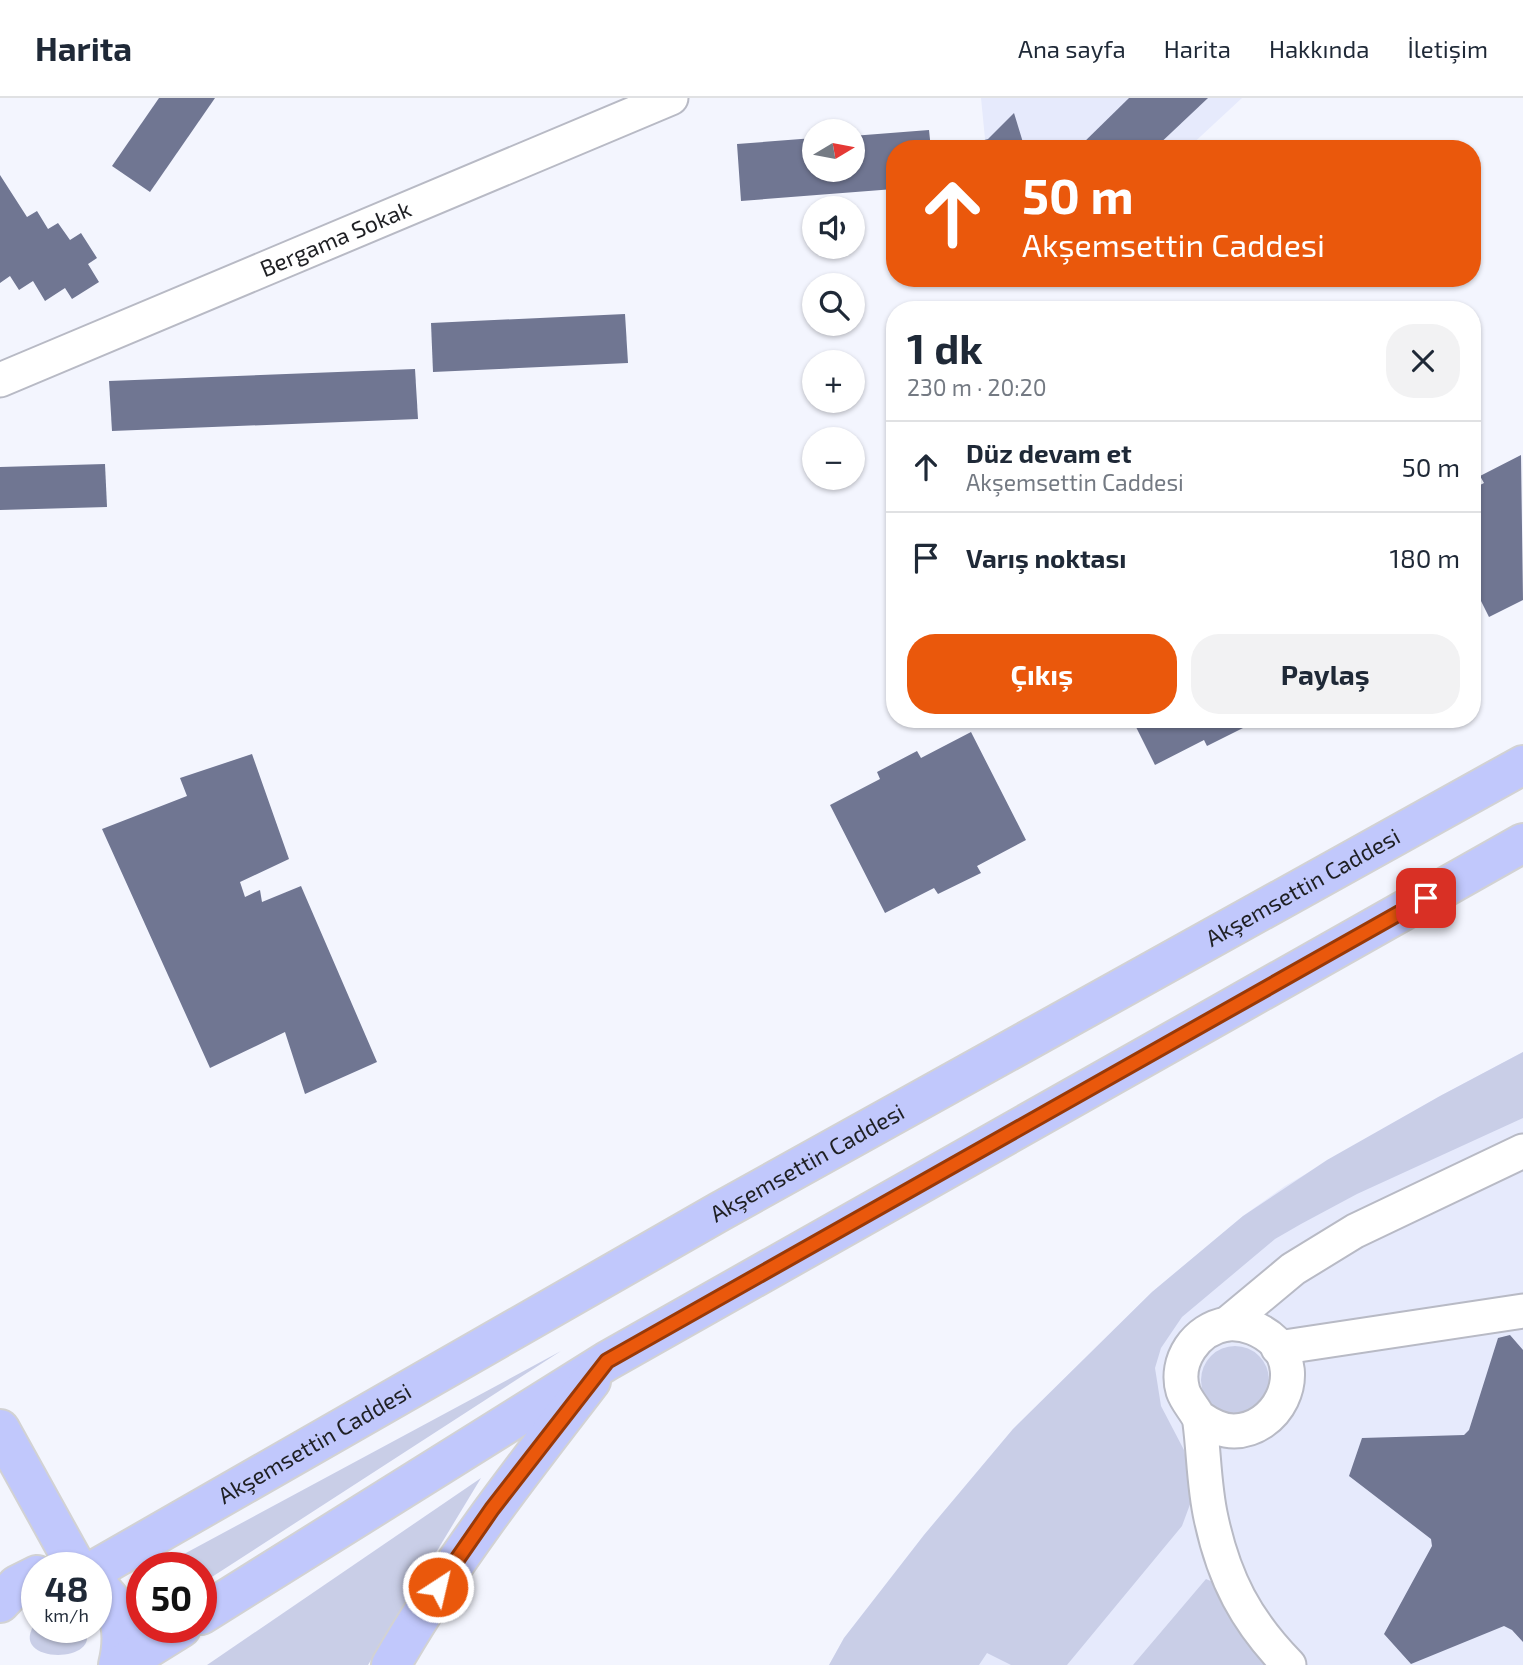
<!DOCTYPE html>
<html lang="tr">
<head>
<meta charset="utf-8">
<style>
	:root { --surface:#fff; --page:#f2f2f3; --text:#1f2937; --muted:#747a83; --line:#e0e1e3; --accent:#ea580c }
	body { margin:0; font-family:"Exo 2",sans-serif; background:var(--page); color:var(--text); height:100vh; display:flex; flex-direction:column; font-size:26px; white-space:nowrap }
	* { box-sizing:border-box; margin:0 }
	p { font-size:23px; color:var(--muted) }
	.icon { flex:none; width:38px; height:38px; fill:none; stroke:currentColor; stroke-width:2; stroke-linecap:round; stroke-linejoin:round }
	.map { position:relative; flex:1; overflow:hidden }
	.panel { position:absolute; left:886px; top:203px; width:595px; height:427px; display:flex; flex-direction:column; background:var(--surface); border-radius:28px; box-shadow:0 2px 5px #0004 }
	.panel>* { flex:none }
	.hud { position:absolute; left:886px; top:42px; width:595px; height:147px; border-radius:28px; box-shadow:0 2px 5px #0004; background:#ea580c; color:#fff; overflow:hidden }
	.needle { width:46px; rotate:80deg }
	.tools { position:absolute; left:802px; top:21px; display:grid; gap:14px }
	.tools a { display:grid; place-items:center; width:63px; height:63px; border-radius:50%; background:var(--surface); box-shadow:0 2px 5px #0004; font-size:35px }
	.speed { position:absolute; left:21px; top:1454px; display:flex; gap:14px; font-size:35px; font-weight:700; text-align:center }
	.speed>* { display:grid; place-content:center; width:91px; height:91px; border-radius:50%; background:var(--surface); box-shadow:0 2px 5px #0004; line-height:1 }
	.speed small { font-size:18px; font-weight:400 }
	.speed .limit { border:10px solid #d22; background:#fff; color:#111 }
	.pin { position:absolute; display:grid; place-items:center; width:60px; height:60px; color:#fff; margin:-30px; border-radius:14px; box-shadow:0 4px 10px #0006 }
	.me { position:absolute; width:77px; margin:-38px; rotate:35deg; stroke-linejoin:round; filter:drop-shadow(0 0 5px #0008) }
	.turn { display:flex; align-items:center; gap:24px; height:147px; padding:0 21px; font-size:32px }
	.turn .icon { width:91px; height:91px; stroke-width:2.5 }
	.turn b { display:block; font-size:49px; line-height:60px }
	.round { display:grid; place-items:center; flex:none; width:74px; height:74px; border-radius:28px; background:var(--page) }
	.head { display:flex; align-items:center; justify-content:space-between; height:119px; padding:0 21px }
	h1 { font-size:42px; font-weight:700; line-height:52px }
	.cta { display:flex; gap:14px; margin-top:auto; padding:14px 21px }
	.cta a { flex:1; height:80px; border-radius:28px; background:var(--accent); color:#fff; font-size:28px; font-weight:700; line-height:80px; text-align:center }
	.cta a+a { background:var(--page); color:var(--text) }
	ul { padding:0; list-style:none }
	li { display:flex; align-items:center; gap:21px; height:91px; padding:0 21px; border-top:2px solid var(--line) }
	li div { flex:1 }
	li b { display:block; font-size:26px }
	li em { font-style:normal }
	header { display:flex; align-items:center; gap:42px; box-sizing:border-box; height:98px; padding:0 35px; background:var(--surface); border-bottom:2px solid var(--line) }
	header strong { font-size:33px }
	nav { display:flex; gap:38px; margin-inline-start:auto; font-size:24px }
	.map>svg:first-child { display:block }
	.built { fill:#e6eafc }
	.green { fill:#c9cee7 }
	.building { fill:#707692 }
	.lines { fill:none; stroke-linecap:round; stroke-linejoin:round }
	.minor-casing { stroke:#b8bac5; stroke-width:37 }
	.major-casing { stroke:#d2d2d3; stroke-width:42 }
	.minor { stroke:#fff; stroke-width:33 }
	.major { stroke:#c1c8fc; stroke-width:38 }
	.route-casing { stroke:#983908; stroke-width:18 }
	.route { stroke:#ea580c; stroke-width:12 }
	.labels { text-anchor:middle; stroke-width:5; stroke-linejoin:round; paint-order:stroke }
	.street-label { font-size:23px; fill:#1f2024; stroke:#fff }
</style>
</head>
<body>
<header>
<strong>Harita</strong>
<nav><a>Ana sayfa</a><a>Harita</a><a>Hakkında</a><a>İletişim</a></nav>
</header>
<div class="map">
<svg width="1523" height="1567" viewBox="0 0 1523 1567">
	<rect width="100%" height="100%" fill="#f3f5fe"/>
	<g class="built">
		<path d="M981,0H1242L1187,51H986Z"/>
		<path d="M1523,954V1567H829L844,1540L924,1437L1013,1331L1152,1194L1243,1118L1285,1088L1440,998Z"/>
	</g>
	<g class="green">
		<path d="M1523,954V1020L1357,1096L1301,1126L1275,1141L1182,1219L1161,1250L1155,1270L1161,1308L1184,1352L1188,1371L1192,1401L1182,1428L1067,1567H1011L987,1555L979,1567H829L844,1540L924,1437L1013,1331L1152,1194L1243,1118L1327,1062L1440,998Z"/>
		<circle cx="1235" cy="1282" r="34"/>
		<path d="M561,1253L201,1486V1470H158Z"/>
		<path d="M481,1380L368,1567H207Z"/>
		<path d="M1206,1481L1213,1484L1221,1500L1270,1567H1133Z"/>
		<path d="M37,1523V1530H84C106,1567 2,1567 37,1523Z"/>
	</g>
	<g class="building">
		<path d="M159,0H215L150,94L112,68Z"/>
		<path d="M1129,0H1208L1154,51H1077Z"/>
		<path d="M1014,15L1025,51H983L977,44L988,41Z"/>
		<path d="M929,32L931,51H894V91L741,103L737,46L814,40V72H852V38Z"/>
		<path d="M1070,44L1076,51H1057Z"/>
		<path d="M0,77L27,119L37,113L48,131L58,125L70,142L81,135L97,160L88,166L99,184L72,201L65,190L45,203L33,183L19,192L10,178L0,185Z"/>
		<path d="M625,216L628,265L433,274L431,225Z"/>
		<path d="M415,271L418,321L112,333L109,283Z"/>
		<path d="M1521,357L1523,502L1489,519L1472,485V391L1484,385L1480,378Z"/>
		<path d="M105,366L107,409L0,412V369Z"/>
		<path d="M1132,621H1248L1251,626L1207,648L1204,642L1155,667Z"/>
		<path d="M971,634L1026,742L977,768L981,775L938,796L934,790L885,815L830,707L880,681L877,674L917,653L921,660Z"/>
		<path d="M252,656L289,761L240,784L245,799L260,792L262,804L301,788L377,964L305,996L285,934L210,970L102,731L187,698L180,680Z"/>
		<path d="M1510,1237L1523,1252V1544L1512,1532L1504,1528L1411,1566L1384,1536L1432,1448L1431,1441L1349,1378L1362,1340L1464,1337L1469,1332L1498,1240Z"/>
	</g>
	<g class="lines">
		<defs>
			<g id="minor">
				<path id="s1" d="M0,282L671,0"/>
				<path d="M1227,1226L1293,1171L1355,1133L1523,1053"/>
				<path d="M1278,1250L1523,1213"/>
				<path d="M1200,1320C1210,1327 1221,1333 1234,1333C1277,1332 1305,1278 1275,1244C1263,1232 1244,1224 1227,1226C1196,1231 1174,1263 1183,1293C1187,1305 1199,1315 1200,1325C1204,1356 1204,1389 1211,1420C1224,1481 1246,1523 1289,1567"/>
			</g>
			<g id="major">
				<path d="M0,1331L77,1470"/>
				<path id="s2" d="M96,1471L719,1114L1523,667"/>
				<path d="M96,1488C123,1507 125,1538 118,1567"/>
				<path d="M0,1505L17,1487L37,1477"/>
				<path d="M201,1517L607,1263L1523,745"/>
				<path d="M121,1567L181,1530"/>
				<path d="M391,1567C449,1466 520,1375 591,1283"/>
			</g>
		</defs>
		<use href="#minor" class="minor-casing"/>
		<use href="#major" class="major-casing"/>
		<use href="#minor" class="minor"/>
		<use href="#major" class="major"/>
	</g>
	<g class="lines">
		<defs>
			<path id="route" d="M438,1489L492,1411L607,1263L1426,800"/>
		</defs>
		<use href="#route" class="route-casing"/>
		<use href="#route" class="route"/>
	</g>
	<g class="labels">
		<g class="street-label">
			<text dy="8" stroke="none"><textPath href="#s1" startOffset="364">Bergama Sokak</textPath></text>
			<text dy="8" stroke="none"><textPath href="#s2" startOffset="1386">Akşemsettin Caddesi</textPath></text>
			<text dy="8" stroke="none"><textPath href="#s2" startOffset="819">Akşemsettin Caddesi</textPath></text>
			<text dy="8" stroke="none"><textPath href="#s2" startOffset="252">Akşemsettin Caddesi</textPath></text>
		</g>
	</g>
</svg>
<div class="tools">
<a><svg class="needle" viewBox="-14 -14 28 28"><path d="M0-13l5 13h-10z" fill="#e53935"/><path d="M0 13l5-13h-10z" fill="#747a83"/></svg></a>
<a><svg class="icon" aria-label="sound" viewBox="0 0 24 24"><path d="M4 9h4l5-4v14l-5-4H4zM17 9q2 3 0 6"/></svg></a>
<a><svg class="icon" aria-label="search" viewBox="0 0 24 24"><circle cx="10" cy="10" r="6"/><path d="M15 15l6 6"/></svg></a>
<a>+</a>
<a>−</a>
</div>
<div class="speed"><div>48<small>km/h</small></div><div class="limit">50</div></div>
<div class="pin" style="left:1426px;top:800px;background:#d93025"><svg class="icon" aria-label="arrive" viewBox="0 0 24 24"><path d="M6 21V4h12l-3 4 3 4H6"/></svg></div>
<svg class="me" style="left:438px;top:1489px" viewBox="-20 -20 40 40"><circle r="17" fill="#ea580c" stroke="#fff" stroke-width="3"/><path d="M0-11L8 9 0 5-8 9z" fill="#fff"/></svg>
<div class="hud">
<div class="turn"><svg class="icon" aria-label="ahead" viewBox="0 0 24 24"><path d="M12 20V5M6 11l6-6 6 6"/></svg><div><b>50 m</b>Akşemsettin Caddesi</div></div>
</div>
<section class="panel">
<div class="head"><div><h1>1 dk</h1><p>230 m · 20:20</p></div><a class="round"><svg class="icon" aria-label="close" viewBox="0 0 24 24"><path d="M6 6l12 12M18 6L6 18"/></svg></a></div>
<ul>
<li><svg class="icon" aria-label="ahead" viewBox="0 0 24 24"><path d="M12 20V5M6 11l6-6 6 6"/></svg><div><b>Düz devam et</b><p>Akşemsettin Caddesi</p></div><em>50 m</em></li>
<li><svg class="icon" aria-label="arrive" viewBox="0 0 24 24"><path d="M6 21V4h12l-3 4 3 4H6"/></svg><div><b>Varış noktası</b></div><em>180 m</em></li>
</ul>
<div class="cta"><a>Çıkış</a><a>Paylaş</a></div>
</section>
</div>
</body>
</html>
